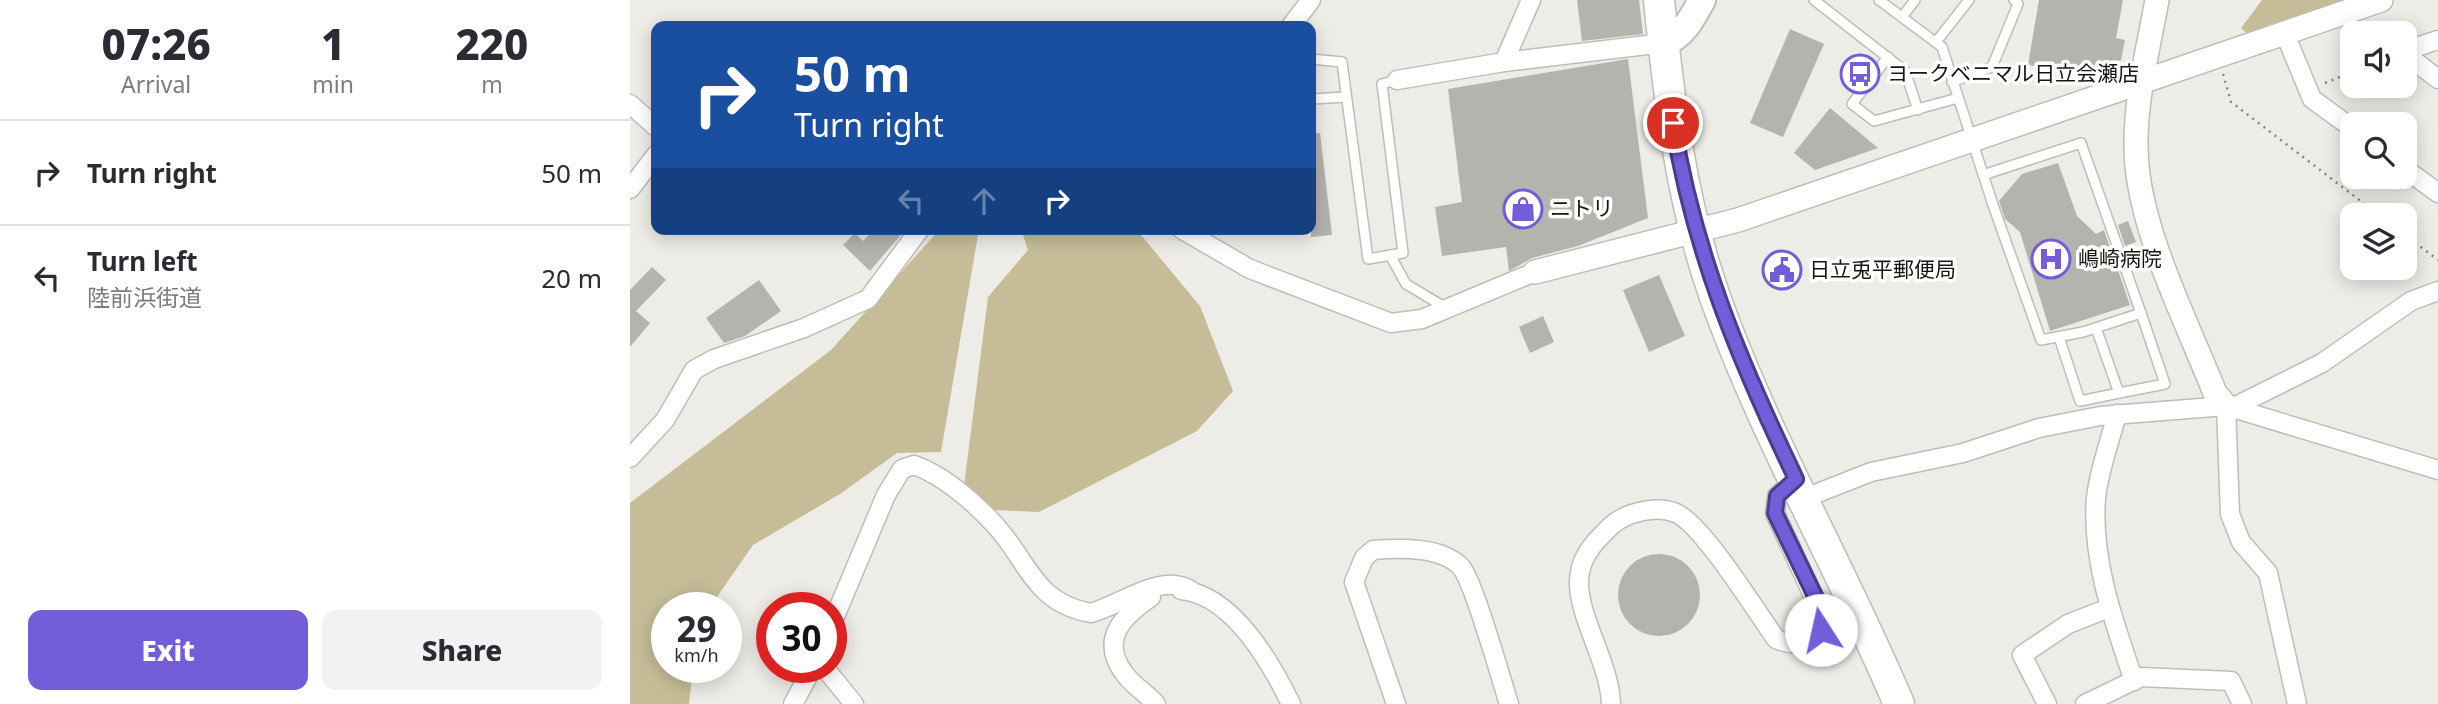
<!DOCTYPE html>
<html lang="en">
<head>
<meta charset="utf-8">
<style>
	:root { --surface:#fff; --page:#f2f2f3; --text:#2b2b33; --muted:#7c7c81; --line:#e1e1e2; --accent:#735dd8 }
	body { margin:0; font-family:"Noto Sans","Noto Sans JP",sans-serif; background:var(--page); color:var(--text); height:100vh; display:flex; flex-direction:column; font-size:26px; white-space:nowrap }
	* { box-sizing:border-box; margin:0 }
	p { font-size:23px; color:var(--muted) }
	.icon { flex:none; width:38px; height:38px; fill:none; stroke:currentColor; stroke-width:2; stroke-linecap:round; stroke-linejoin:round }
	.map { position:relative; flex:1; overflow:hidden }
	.side { display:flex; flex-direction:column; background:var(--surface); width:630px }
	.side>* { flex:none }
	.hud { position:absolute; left:21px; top:21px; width:665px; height:214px; border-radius:14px; box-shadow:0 4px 18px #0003; background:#1a4fa0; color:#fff; overflow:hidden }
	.controls { position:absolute; left:1710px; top:21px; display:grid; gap:14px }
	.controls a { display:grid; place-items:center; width:77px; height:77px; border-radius:14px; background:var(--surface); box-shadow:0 4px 18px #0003; font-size:35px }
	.speed { position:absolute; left:21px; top:592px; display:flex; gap:14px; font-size:35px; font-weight:700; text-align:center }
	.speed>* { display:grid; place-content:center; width:91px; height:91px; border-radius:50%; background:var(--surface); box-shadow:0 4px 18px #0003; line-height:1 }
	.speed small { font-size:18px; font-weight:400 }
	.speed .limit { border:10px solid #d22; background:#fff; color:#111 }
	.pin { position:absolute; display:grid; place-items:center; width:60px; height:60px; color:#fff; margin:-30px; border:4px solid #fff; border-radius:50%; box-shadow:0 2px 7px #0007 }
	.me { position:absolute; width:77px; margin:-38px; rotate:350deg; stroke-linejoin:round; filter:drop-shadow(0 0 5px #0008) }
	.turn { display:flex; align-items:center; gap:24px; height:147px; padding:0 28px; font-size:32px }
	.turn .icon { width:91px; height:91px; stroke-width:2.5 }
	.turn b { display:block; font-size:49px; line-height:60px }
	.lanes { display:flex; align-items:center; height:66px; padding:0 28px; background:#0003; justify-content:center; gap:35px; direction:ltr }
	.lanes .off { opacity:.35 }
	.eta { display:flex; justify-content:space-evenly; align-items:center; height:119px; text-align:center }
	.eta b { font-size:42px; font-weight:800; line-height:49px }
	.primary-button { display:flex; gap:14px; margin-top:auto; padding:14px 28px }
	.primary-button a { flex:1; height:80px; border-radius:14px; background:var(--accent); color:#fff; font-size:28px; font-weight:800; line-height:80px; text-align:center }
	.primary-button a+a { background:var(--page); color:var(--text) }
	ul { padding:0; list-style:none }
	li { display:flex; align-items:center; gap:21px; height:105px; padding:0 28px; border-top:2px solid var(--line) }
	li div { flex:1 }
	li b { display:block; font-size:26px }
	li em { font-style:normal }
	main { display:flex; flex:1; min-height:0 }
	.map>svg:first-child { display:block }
	.green { fill:#c6bd98 }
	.building { fill:#b4b3ae }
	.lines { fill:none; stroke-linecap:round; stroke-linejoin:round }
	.service-casing { stroke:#bebdb8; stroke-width:12 }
	.minor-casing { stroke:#bebdb8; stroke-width:21 }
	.tertiary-casing { stroke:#bebdb8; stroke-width:26 }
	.secondary-casing { stroke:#bebdb8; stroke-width:30 }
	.trunk-casing { stroke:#bebdb8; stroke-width:33 }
	.path { stroke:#858481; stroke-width:2.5; stroke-dasharray:2 5; stroke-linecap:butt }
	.service { stroke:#fff; stroke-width:9 }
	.minor { stroke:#fff; stroke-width:18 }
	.tertiary { stroke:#fff; stroke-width:23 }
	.secondary { stroke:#fff; stroke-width:26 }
	.trunk { stroke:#fff; stroke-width:30 }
	.route-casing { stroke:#4b3c8c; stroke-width:18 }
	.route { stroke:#735dd8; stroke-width:12 }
	.labels { text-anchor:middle; stroke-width:7; stroke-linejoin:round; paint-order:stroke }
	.poi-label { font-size:21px; fill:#151412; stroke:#fff; text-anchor:start }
</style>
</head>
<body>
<main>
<section class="side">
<div class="eta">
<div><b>07:26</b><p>Arrival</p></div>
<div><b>1</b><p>min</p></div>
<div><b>220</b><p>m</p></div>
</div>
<ul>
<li><svg class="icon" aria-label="right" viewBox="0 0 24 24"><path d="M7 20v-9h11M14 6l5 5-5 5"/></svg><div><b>Turn right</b></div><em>50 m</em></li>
<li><svg class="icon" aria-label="left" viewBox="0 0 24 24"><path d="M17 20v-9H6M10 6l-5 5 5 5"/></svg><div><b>Turn left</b><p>陸前浜街道</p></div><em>20 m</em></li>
</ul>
<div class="primary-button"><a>Exit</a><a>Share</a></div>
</section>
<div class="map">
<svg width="1808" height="704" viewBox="0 0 1808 704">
	<rect width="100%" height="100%" fill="#edece7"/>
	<g class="green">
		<path d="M1632,0H1723L1620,36L1611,28Z"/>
		<path d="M310,229H349L311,452L267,453L210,494L123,545L80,607H37V667H63L59,704H0V503L201,350Z"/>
		<path d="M391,229H506L570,306L603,391L567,431L409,512L362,510L334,486L358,297L398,250Z"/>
	</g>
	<g class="building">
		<path d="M947,0H1009L1013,34L952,41Z"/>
		<path d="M1409,0H1493L1486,38L1495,40L1491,60L1469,74L1398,65Z"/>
		<path d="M1160,29L1194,44L1153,137L1120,123Z"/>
		<path d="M998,59L1018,218L948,246L902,258L879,271L876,247L812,256L805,207L832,202L818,89Z"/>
		<path d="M1200,108L1248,148L1185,170L1164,153Z"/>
		<path d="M690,133L702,235L681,237V134Z"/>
		<path d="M1428,163L1447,216L1466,234L1474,230L1500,305L1420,331L1390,232L1375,219L1369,201L1392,174Z"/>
		<path d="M1498,221L1506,242L1495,246L1488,225Z"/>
		<path d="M244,229H276L240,271L213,245L225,233L233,241Z"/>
		<path d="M22,267L36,280L6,311L20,323L0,347V290Z"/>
		<path d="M1029,275L1055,336L1019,352L993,290Z"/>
		<path d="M129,280L151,311L115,336L94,343L76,318Z"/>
		<path d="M913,316L924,342L900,353L889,327Z"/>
		<circle cx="1029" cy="595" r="41"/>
	</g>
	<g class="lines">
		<defs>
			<g id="service">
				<path d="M1184,0L1275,71L1288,110"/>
				<path d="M1249,0L1312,47L1363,205L1411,340L1453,332L1511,313L1451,143L1353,175"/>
				<path d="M1272,17L1285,0"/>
				<path d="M1306,42L1339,0"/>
				<path d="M1258,57L1222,104L1244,121L1328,98"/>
				<path d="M681,59L712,62L738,259L773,253L752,84L767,80"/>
				<path d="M1322,82L1362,67L1388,4L1384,0"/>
				<path d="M681,99L716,97"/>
				<path d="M760,255L776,284L816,308"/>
				<path d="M1466,328L1489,393L1535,384L1511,313"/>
				<path d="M1429,337L1450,401L1489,393"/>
			</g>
			<g id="minor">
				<path d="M661,26L681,0"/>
				<path d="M1655,34L1682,99L1722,128"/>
				<path d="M1774,51L1808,40"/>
				<path d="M1774,53L1808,79"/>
				<path d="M874,62L901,0"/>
				<path d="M767,80L874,62L1034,43"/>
				<path d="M0,104L26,127"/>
				<path d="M1774,168L1808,193"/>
				<path d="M0,189L26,155"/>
				<path d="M551,229L620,269L761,323L792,319L905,272"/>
				<path d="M1596,406L1600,514L1611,542L1638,573L1667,704"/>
				<path d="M1602,408L1692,363L1781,301L1808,291"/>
				<path d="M1487,414C1480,441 1469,470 1466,498C1461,560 1484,622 1504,681"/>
				<path d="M0,458L35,420L64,370L84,359L174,328L238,299L290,229"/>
				<path d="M1175,498L1241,472L1333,453L1409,428L1470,416L1596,406L1808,470"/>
				<path d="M551,590C603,595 641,663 661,704"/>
				<path d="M521,597C493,616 469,639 494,673C502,685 516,693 526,704"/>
				<path d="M201,626L256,495L272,469L284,465C313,475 344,502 365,525C399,562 404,603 461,613C491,605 532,571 562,591"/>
				<path d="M194,667L224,704"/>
				<path d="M163,704L183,667"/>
				<path d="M766,704L724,582L734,558L743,550C769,548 811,546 831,567C844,582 871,679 879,704"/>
				<path d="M981,704C980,665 950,620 949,585C948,559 963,543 981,526C996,512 1027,505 1046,513C1073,525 1126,611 1146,639C1166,648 1174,642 1191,630L1192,615L1145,513L1147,496L1166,479"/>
				<path d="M1417,704L1392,655L1438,624L1479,608"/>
				<path d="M1455,704L1511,677L1601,681L1612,704"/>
			</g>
			<g id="tertiary">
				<path d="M1527,0C1517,56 1500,118 1508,175C1518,247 1558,325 1585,393L1596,406"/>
				<path d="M905,272L1108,220L1751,0"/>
			</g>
			<path id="secondary" d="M1034,43C1054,35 1062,18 1072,0"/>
			<path id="trunk" d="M1029,0C1039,101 1051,201 1085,297C1135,437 1211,567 1269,704"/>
		</defs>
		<use href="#service" class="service-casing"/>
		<use href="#minor" class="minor-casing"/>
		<use href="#tertiary" class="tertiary-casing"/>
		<use href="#secondary" class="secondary-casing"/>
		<use href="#trunk" class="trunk-casing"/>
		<g class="path">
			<path d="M1593,74L1601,102L1749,215"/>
			<path d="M1695,83L1722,72"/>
			<path d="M1774,234L1808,260"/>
		</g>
		<use href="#service" class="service"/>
		<use href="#minor" class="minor"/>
		<use href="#tertiary" class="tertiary"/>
		<use href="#secondary" class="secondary"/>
		<use href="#trunk" class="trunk"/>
	</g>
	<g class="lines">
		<defs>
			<path id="route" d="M1043,123C1064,253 1110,362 1166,479L1147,496L1145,513L1187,600L1192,615L1191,630"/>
		</defs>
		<use href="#route" class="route-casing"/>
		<use href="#route" class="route"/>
	</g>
	<defs>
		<symbol id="bus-ring" viewBox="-11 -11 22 22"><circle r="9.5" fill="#fff" stroke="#735dd8" stroke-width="1.5"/><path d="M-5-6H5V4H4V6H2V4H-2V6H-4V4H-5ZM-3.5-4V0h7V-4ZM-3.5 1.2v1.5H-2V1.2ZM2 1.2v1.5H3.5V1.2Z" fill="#735dd8"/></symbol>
		<symbol id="shop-ring" viewBox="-11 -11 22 22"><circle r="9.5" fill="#fff" stroke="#735dd8" stroke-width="1.5"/><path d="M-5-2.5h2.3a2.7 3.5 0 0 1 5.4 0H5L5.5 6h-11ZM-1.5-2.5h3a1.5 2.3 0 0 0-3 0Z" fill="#735dd8"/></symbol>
		<symbol id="hospital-ring" viewBox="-11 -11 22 22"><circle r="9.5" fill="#fff" stroke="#735dd8" stroke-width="1.5"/><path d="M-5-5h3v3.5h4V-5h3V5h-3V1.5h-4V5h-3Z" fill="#735dd8"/></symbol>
		<symbol id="civic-ring" viewBox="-11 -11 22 22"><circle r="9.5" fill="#fff" stroke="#735dd8" stroke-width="1.5"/><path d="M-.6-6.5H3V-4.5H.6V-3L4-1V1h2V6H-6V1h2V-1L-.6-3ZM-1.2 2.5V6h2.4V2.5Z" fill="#735dd8"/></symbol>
	</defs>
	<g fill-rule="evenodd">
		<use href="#bus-ring" x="1208" y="52" width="44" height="44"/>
		<use href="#shop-ring" x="871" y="187" width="44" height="44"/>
		<use href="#hospital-ring" x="1399" y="237" width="44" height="44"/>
		<use href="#civic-ring" x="1130" y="248" width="44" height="44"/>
	</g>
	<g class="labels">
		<g class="poi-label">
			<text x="1257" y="81">ヨークベニマル日立会瀬店</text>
			<text x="920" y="216">ニトリ</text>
			<text x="1448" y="266">嶋崎病院</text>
			<text x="1179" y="277">日立兎平郵便局</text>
		</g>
	</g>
</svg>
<div class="controls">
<a><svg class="icon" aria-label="sound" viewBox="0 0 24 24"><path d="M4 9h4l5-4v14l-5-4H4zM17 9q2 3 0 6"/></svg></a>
<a><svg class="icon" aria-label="search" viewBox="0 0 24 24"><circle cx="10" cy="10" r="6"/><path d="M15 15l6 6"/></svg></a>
<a><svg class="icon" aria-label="layers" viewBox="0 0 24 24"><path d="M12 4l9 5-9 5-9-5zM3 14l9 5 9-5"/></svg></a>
</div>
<div class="speed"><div>29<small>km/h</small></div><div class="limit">30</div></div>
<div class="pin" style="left:1043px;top:123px;background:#d93025"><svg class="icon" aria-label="arrive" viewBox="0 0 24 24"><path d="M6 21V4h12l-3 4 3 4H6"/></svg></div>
<svg class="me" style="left:1191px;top:630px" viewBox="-20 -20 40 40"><circle r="19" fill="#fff"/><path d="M0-13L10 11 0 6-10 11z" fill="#735dd8"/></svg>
<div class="hud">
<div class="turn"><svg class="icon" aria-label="right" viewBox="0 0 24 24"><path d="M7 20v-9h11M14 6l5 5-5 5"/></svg><div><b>50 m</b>Turn right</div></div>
<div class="lanes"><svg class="icon off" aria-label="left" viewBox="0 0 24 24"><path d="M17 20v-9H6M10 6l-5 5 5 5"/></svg><svg class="icon off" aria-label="ahead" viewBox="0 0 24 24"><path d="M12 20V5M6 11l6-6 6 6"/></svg><svg class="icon" aria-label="right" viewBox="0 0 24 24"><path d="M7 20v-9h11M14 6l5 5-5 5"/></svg></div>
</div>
</div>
</main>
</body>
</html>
